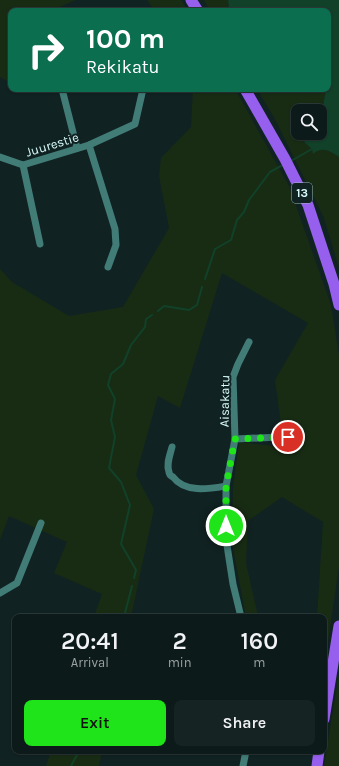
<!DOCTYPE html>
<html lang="en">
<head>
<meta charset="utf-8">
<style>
	:root { --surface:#0d1a1a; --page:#162323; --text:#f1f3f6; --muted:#9aa1a2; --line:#2d3839; --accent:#1ee419 }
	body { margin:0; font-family:Karla,sans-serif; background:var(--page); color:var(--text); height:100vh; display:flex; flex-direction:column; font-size:15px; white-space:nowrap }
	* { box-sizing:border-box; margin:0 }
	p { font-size:13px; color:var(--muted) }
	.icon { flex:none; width:22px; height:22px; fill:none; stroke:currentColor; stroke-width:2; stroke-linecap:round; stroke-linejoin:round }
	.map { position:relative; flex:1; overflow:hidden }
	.sheet { position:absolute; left:12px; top:614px; width:315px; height:140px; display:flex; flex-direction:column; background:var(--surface); border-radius:8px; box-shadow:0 1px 3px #0004,0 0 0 1px var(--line) }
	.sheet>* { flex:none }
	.banner { position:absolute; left:8px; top:8px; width:323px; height:84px; border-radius:8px; box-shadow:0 1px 3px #0004,0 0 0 1px var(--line); background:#0b6e4f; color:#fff; overflow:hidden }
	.controls { position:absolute; left:291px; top:104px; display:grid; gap:8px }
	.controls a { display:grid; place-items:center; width:36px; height:36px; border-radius:8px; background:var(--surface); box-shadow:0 1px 3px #0004,0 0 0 1px var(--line); font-size:20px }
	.pin { position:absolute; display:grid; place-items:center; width:34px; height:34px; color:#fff; margin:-17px; border:2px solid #fff; border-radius:50%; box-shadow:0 1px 4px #0007 }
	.me { position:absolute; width:44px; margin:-22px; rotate:0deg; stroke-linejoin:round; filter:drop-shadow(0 0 3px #0008) }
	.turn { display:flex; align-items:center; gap:14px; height:84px; padding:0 12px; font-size:18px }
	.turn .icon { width:52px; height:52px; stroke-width:2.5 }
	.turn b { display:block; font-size:28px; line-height:34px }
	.eta { display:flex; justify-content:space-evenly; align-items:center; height:68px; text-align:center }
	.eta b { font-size:24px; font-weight:600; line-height:28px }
	.action { display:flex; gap:8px; margin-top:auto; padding:8px 12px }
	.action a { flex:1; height:46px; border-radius:8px; background:var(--accent); color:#111; font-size:16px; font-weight:600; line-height:46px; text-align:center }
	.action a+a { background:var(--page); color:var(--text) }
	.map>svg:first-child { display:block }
	.green { fill:#182c14 }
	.water { fill:#114129 }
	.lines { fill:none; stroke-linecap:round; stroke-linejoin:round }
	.stream { stroke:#114129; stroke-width:2 }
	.minor { stroke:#417c77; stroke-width:7 }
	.highway { stroke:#975fed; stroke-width:11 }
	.route { stroke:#1ee419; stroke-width:7; stroke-dasharray:0 12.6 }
	.labels { text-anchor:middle; stroke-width:4; stroke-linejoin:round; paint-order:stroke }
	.shield { fill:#112223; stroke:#9cbaba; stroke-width:1 }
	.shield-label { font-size:12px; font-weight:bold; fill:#d7fbfa }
	.street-label { font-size:13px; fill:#d7fbfa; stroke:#112223 }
</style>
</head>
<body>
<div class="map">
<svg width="339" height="766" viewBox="0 0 339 766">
	<rect width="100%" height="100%" fill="#112223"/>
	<g class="green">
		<path d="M0,0H76L57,8L58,11H11V83L0,77Z"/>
		<path d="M147,0H181L188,11H150L153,8Z"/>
		<path d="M204,0H228L229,9L233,11H210Z"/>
		<path d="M193,89H235L289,186L331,305L339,355V567L326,655H324V617H313L317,616L323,522L282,497L248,521L246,563L258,616L246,617L232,543L233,488L239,442L284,447L275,380L308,323L222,273L180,408L158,396L136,475L154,509L131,617H94L102,594L54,573L67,542L9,516L0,540V269L12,282L69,316L123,307L169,228L159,176L161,158L191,127Z"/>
		<path d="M257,89H326L320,122V111H298V133H312L304,142L317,150L328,149L339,157V268L324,218L275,119Z"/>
		<path d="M339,673V766H324Z"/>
		<path d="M51,751H102L99,766H46Z"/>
	</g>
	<path class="water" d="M228,0H339V157C330,151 322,146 313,154L312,149L304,142L312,133H320V123L326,89H328V11H233L229,9Z"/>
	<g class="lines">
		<g class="stream">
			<path d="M291,161L312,149"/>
			<path d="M205,279L215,249L231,240L237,220L244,212L249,200L270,172L281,166"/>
			<path d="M158,311L164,306L189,310L197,305L202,287"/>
			<path d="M134,578L136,570L121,544L130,505L121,482L109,468L115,437L111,420L115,399L108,385L111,374L123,364L131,345L145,327L146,319L152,315"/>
			<path d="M124,617L132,586"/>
			<path d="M71,766L79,751"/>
		</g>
		<g class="minor">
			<path d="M64,89L63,93L77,148"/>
			<path d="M89,145L115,229L116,245L108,267"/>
			<path d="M0,157L23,165L89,145L135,124L143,89"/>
			<path d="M23,165L40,244"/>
			<path d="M235,439L301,436"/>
			<path d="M172,447C170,455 166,464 169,472C169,474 171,476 173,477C185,493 208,489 226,486"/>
			<path d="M0,593L17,583L41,523"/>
			<path d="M241,617L233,584L226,539V486L235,439L233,377L238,364L249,342"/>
			<path d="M243,766L246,751"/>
		</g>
		<g class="highway">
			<path d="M191,0L198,11"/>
			<path d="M245,89L285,159L308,205L334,284L339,305"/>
			<path d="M324,719L339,626"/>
			<path d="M317,766L319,751"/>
		</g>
	</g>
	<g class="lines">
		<path class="route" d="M226,526V486L235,439L288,437"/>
	</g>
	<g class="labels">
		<rect class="shield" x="292" y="183" width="20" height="20" rx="3"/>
		<g class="shield-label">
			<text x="302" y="197">13</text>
		</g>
		<g class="street-label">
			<text transform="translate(52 144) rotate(-17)" y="5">Juurestie</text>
			<text transform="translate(224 401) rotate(-89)" y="5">Aisakatu</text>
		</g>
	</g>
</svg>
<div class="controls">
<a><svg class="icon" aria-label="search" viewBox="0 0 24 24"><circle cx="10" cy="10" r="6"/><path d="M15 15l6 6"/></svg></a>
</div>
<div class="pin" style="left:288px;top:437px;background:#d93025"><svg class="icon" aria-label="arrive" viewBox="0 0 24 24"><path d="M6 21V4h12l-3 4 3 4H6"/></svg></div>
<svg class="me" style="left:226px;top:526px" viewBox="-20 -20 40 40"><circle r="17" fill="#1ee419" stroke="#fff" stroke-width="3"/><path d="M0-11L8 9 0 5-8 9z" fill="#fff"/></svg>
<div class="banner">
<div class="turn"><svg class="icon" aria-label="right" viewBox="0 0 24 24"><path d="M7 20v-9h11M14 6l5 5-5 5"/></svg><div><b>100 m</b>Rekikatu</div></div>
</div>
<section class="sheet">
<div class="eta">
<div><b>20:41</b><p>Arrival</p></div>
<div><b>2</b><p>min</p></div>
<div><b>160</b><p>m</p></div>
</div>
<div class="action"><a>Exit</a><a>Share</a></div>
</section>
</div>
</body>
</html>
